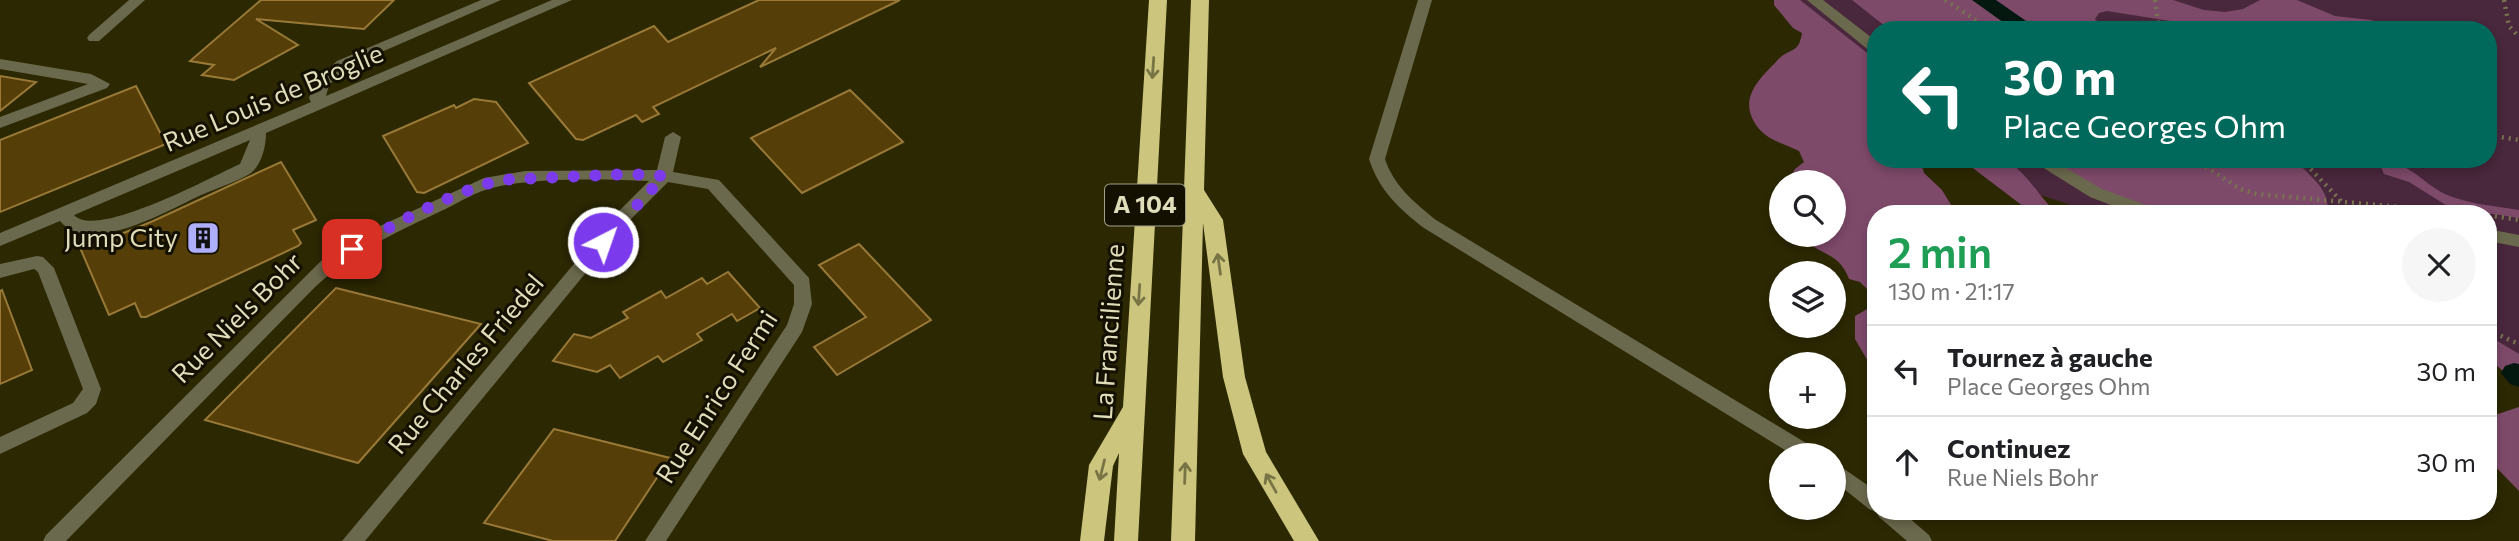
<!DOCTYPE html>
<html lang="fr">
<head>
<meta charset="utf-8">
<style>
	:root { --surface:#fff; --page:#f6f6f6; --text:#202124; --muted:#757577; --line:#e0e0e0 }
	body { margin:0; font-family:Commissioner,sans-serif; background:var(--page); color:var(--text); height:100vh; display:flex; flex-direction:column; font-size:26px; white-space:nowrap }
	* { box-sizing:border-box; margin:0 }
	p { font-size:23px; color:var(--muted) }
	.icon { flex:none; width:38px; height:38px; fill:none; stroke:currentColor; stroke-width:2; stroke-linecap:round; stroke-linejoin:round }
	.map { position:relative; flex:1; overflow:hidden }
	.panel { position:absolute; left:1867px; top:205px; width:630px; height:315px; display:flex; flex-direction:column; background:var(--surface); border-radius:28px; box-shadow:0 4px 10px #0003 }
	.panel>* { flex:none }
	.banner { position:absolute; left:1867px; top:21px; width:630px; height:147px; border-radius:28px; box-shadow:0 4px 10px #0003; background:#00695c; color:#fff; overflow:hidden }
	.buttons { position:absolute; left:1769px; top:170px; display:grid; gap:14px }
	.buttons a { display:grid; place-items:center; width:77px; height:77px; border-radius:50%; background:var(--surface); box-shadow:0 4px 10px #0003; font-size:35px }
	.pin { position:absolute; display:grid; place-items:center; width:60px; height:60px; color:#fff; margin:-30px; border-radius:14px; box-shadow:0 4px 10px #0006 }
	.me { position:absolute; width:77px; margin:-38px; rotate:41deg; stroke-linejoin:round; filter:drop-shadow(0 0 5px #0008) }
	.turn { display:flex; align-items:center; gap:24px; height:147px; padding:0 21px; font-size:32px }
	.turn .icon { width:91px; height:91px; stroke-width:2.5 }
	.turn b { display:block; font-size:49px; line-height:60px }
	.round { display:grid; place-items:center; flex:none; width:74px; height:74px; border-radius:37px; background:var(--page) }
	.headline { display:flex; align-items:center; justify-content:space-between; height:119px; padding:0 21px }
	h1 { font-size:42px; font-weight:600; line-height:52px; color:#1e9e55 }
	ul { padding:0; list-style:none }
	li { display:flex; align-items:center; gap:21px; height:91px; padding:0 21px; border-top:2px solid var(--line) }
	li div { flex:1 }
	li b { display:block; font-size:26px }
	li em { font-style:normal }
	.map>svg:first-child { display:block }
	.green { fill:#49273c }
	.forest { fill:#7e4a6a }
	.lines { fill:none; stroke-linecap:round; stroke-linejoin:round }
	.canal { fill:#041810; fill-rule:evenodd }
	.building { fill:#553e07; stroke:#997938; stroke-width:2 }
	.path { stroke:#787450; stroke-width:4.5; stroke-dasharray:2 5; stroke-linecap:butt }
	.minor { fill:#6b694d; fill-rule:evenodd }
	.highway { fill:#ccc57d; fill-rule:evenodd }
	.oneway { stroke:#797445 }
	.route { stroke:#7c3aed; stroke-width:12; stroke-dasharray:0 21.6 }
	.labels { text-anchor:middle; stroke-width:6; stroke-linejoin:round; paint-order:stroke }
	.shield { fill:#141000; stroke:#a3a083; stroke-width:2 }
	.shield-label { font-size:24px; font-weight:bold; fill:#e0ddbb }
	.street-label { font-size:26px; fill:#e0ddbb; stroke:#141000 }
	.poi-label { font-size:26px; fill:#e0ddbb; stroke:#141000; text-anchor:end }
</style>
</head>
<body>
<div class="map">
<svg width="2519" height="541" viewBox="0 0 2519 541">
	<rect width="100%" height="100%" fill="#2c2802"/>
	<path class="green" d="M1798,0H2519V364L2489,348L2488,214L2095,213L2031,192L1991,159H2488V30H1876V64Z"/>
	<g class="forest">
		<path d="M1774,0H1800L1876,60V159H1920L1924,173L1942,190L1956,213L1876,214V375L1855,339V316L1869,308L1873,295L1860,282L1849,279C1838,249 1816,257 1803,235L1834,234V182H1788L1795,169L1804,162L1799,151C1787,145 1770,141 1760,130C1737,103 1755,83 1774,64C1777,61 1779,58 1782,56C1794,48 1799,51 1802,33L1793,28L1774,5Z"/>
		<path d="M1852,0H2173L2204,10L2225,12L2243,9L2260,0H2297L2335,16L2371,20L2400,30H2227L2107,11L2099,13L2095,19L2106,30H1890Z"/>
		<path d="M1961,159C1973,159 1989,157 2001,159C2021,163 2041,200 2057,213H2032Z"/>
		<path d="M2043,159H2295C2310,178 2329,186 2328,213H2293L2278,208L2271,213L2179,214L2135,207Z"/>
		<path d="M2389,162C2412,165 2426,186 2447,195C2469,204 2495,206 2519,210V218L2449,207L2409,182L2384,174L2380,165Z"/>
		<path d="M2489,336L2519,354V384L2497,366L2489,364Z"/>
		<path d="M2519,407V491L2488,459L2489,417Z"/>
	</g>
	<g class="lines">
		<g class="canal">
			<path d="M1972,0H1996L2039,30H2014Z"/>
			<path d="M2514,363L2519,364V387L2510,384L2501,373L2505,366Z"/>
		</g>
	</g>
	<g class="building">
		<path d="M261,0H394L364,29L256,19L298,45L234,80L202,75L214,65L190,61Z"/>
		<path d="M759,0H900L760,67L776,48L653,107L659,114L642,122L636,115L583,140L576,139L529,83L654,26L668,42Z"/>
		<path d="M0,76L36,82L0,111Z"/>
		<path d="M136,86L166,144L0,212V140Z"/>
		<path d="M850,90L903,142L802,193L751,138Z"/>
		<path d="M474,99L496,102L528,143L424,193L417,192L383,136L454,105L456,108Z"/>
		<path d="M281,162L316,220L293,230L301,243L298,246L146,317H141L135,303L109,315L81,250L151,222Z"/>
		<path d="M859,244L931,320L837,375L814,347L866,317L819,265Z"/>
		<path d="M728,272L760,308L737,321L732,314L697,334L702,340L663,362L658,356L620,378L610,365L597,372L553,361L574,334L591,338L628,318L623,312L661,291L666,298L702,278L707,284Z"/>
		<path d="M336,288L481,324L358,463L205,420Z"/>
		<path d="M2,290L32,370L0,384V291Z"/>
		<path d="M554,429L670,458L615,541H553L484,523Z"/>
	</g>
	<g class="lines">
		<g class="path">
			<path d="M1945,0L1991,30"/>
			<path d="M2155,0L2159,30"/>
			<path d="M2504,0L2509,26L2519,37"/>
			<path d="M2488,135L2519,140"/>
			<path d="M2194,159L2240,189L2257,194L2478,214"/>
			<path d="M2301,159L2341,201"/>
			<path d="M2488,215L2519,220"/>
			<path d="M2488,330L2519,344"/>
		</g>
		<g class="minor">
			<path d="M129,0H145L99,41H89L87,38L89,35Z"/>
			<path d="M481,0H501L347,67L329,85L326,96L552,0H572L266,133C266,146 262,164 251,173C237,182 217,188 201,195C169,210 89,257 60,221L0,246V233L311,102L309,98L317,79L337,61ZM250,140L240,164C213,176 96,240 74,215Z"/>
			<path d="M1418,0H1432L1385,159C1394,186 1414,202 1436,220L1816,449L1819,455H1793L1424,228C1399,209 1379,190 1369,159Z"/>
			<path d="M1807,0H1823L1876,41V54L1871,52Z"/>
			<path d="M0,59L91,74L110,84L107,88L0,128V117L88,84L0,69Z"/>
			<path d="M673,132L681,137L673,172L719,180L809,278L812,304L802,332L666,541H645L787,325L794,304V285L708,189L668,182L626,224L365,541H342L614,216L649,181C607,179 528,177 488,189C471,194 455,205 439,212C394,233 352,253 315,287L66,541H43L46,535L325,257L367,232L484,178L525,171L657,170L665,137Z"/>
			<path d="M2029,159H2050L2102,189L2159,210L2161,214H2134L2090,197Z"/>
			<path d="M2488,229L2519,235V247L2488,241Z"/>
			<path d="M37,256L43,257L54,268L101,389L96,404L87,413L0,454V437L73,403L83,389L38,272L34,269L0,278V264Z"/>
			<path d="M1834,462L1876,491V511H1901L1929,535L1932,541H1907L1879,517L1876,512L1869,509L1834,481Z"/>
		</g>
		<g class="highway">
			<path d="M1149,0H1167L1138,541H1114L1119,453L1113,466L1104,541H1080L1089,465L1123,407Z"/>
			<path d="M1191,0H1209L1204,190L1223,220L1245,377L1266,452L1319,541H1294L1243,454L1223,377L1203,223L1195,541H1171Z"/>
		</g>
	</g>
	<defs><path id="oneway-shaft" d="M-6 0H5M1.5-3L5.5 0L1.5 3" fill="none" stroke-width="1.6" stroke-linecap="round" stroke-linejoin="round" transform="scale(1.75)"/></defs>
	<g class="oneway">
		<use href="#oneway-shaft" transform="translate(1153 68) rotate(94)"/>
		<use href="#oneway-shaft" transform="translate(1219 264) rotate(-98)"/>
		<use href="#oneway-shaft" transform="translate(1139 295) rotate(94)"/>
		<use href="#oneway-shaft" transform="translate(1102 470) rotate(104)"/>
		<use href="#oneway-shaft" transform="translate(1185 473) rotate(-88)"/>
		<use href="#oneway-shaft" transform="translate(1271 483) rotate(-119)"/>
	</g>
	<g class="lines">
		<path class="route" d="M352,249C393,224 453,192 500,180L628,174L664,176L603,242"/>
	</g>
	<defs>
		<symbol id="building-square" viewBox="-11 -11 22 22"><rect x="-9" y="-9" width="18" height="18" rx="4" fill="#aeaefb" stroke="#141000"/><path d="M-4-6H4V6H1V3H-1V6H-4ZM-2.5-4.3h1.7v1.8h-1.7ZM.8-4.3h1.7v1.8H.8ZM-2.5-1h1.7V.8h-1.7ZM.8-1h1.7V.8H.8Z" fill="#111"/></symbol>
	</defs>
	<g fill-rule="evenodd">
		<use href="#building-square" x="184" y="219" width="38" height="38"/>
	</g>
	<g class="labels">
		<rect class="shield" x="1105" y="184.5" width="80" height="41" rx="5"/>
		<g class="shield-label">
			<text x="1145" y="213">A 104</text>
		</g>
		<g class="street-label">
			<text transform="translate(273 98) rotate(-23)" y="9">Rue Louis de Broglie</text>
			<text transform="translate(237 318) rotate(-45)" y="9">Rue Niels Bohr</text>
			<text transform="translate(1109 332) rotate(-86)" y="9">La Francilienne</text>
			<text transform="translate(466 364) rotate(-50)" y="9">Rue Charles Friedel</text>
			<text transform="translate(717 397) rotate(-57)" y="9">Rue Enrico Fermi</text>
		</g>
		<g class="poi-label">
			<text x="178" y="247">Jump City</text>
		</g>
	</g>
</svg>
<div class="buttons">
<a><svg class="icon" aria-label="search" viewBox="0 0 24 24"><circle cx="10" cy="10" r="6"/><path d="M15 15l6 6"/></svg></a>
<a><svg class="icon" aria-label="layers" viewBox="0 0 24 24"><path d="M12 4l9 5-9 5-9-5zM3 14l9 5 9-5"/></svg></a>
<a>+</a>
<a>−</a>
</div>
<div class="pin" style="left:352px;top:249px;background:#d93025"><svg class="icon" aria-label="arrive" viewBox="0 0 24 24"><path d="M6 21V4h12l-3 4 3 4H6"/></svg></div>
<svg class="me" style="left:603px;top:242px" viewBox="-20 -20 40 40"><circle r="17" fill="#7c3aed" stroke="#fff" stroke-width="3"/><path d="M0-11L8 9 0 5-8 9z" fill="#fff"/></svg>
<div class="banner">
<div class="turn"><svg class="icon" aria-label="left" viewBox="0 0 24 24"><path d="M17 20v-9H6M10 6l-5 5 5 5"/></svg><div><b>30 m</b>Place Georges Ohm</div></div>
</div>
<section class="panel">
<div class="headline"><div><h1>2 min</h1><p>130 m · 21:17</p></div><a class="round"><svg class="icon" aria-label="close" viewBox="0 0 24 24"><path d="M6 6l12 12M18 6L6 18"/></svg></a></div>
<ul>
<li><svg class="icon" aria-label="left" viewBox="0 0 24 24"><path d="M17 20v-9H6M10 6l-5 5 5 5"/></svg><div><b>Tournez à gauche</b><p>Place Georges Ohm</p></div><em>30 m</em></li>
<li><svg class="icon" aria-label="ahead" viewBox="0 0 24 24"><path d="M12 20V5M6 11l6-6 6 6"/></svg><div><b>Continuez</b><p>Rue Niels Bohr</p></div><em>30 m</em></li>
</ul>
</section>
</div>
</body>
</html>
